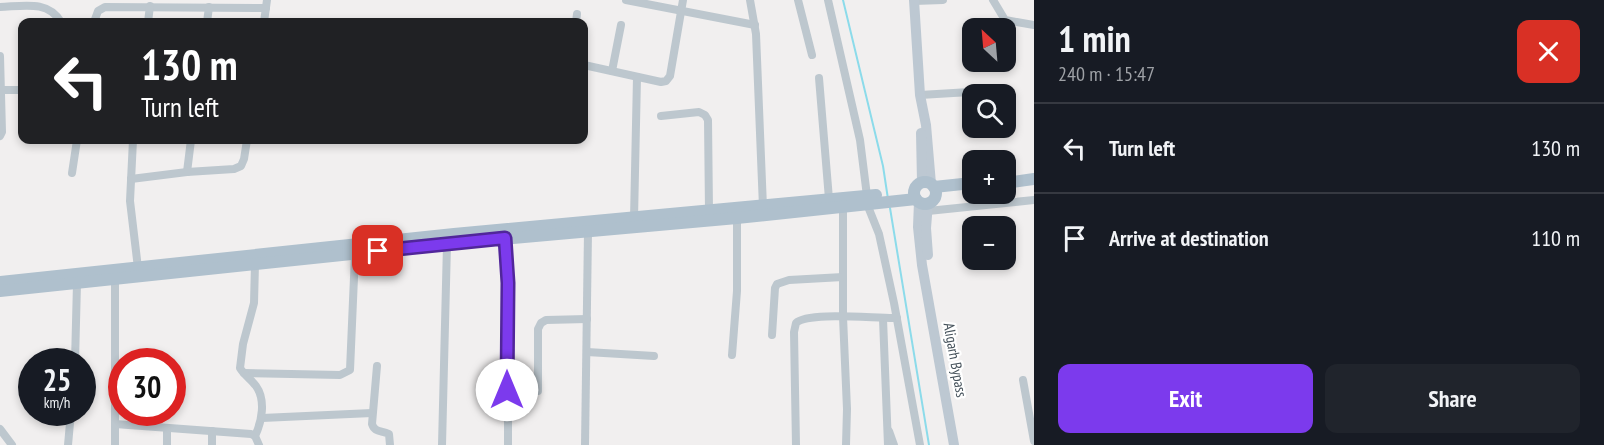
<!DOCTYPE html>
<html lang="en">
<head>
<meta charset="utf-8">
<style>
	:root { --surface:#171b24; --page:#20242c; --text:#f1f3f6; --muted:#9ea1a6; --line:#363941; --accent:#7c3aed }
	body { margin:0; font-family:"PT Sans Narrow",sans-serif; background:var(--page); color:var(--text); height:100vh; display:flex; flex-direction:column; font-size:22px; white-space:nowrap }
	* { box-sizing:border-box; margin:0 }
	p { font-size:20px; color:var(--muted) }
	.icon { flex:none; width:33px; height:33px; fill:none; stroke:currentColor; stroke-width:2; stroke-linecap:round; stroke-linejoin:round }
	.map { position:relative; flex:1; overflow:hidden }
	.panel { display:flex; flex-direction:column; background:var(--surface); width:570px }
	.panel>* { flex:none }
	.banner { position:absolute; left:18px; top:18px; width:570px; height:126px; border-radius:12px; box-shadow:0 3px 9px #0003; background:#202124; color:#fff; overflow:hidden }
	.needle { width:39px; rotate:334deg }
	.buttons { position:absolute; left:962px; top:18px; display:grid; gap:12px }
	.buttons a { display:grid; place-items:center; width:54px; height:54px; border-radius:12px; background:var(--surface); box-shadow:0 3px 9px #0003; font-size:30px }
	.speed { position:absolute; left:18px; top:348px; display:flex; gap:12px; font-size:30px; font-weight:700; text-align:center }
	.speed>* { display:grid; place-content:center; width:78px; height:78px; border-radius:50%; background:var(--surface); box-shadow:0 3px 9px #0003; line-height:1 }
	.speed small { font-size:15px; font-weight:400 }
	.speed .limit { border:9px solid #d22; background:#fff; color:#111 }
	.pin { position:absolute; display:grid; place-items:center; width:51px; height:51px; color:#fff; margin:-26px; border-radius:12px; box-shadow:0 3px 9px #0006 }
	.me { position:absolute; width:66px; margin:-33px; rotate:0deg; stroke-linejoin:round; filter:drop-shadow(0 0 4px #0008) }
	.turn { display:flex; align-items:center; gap:21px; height:126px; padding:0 24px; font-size:27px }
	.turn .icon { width:78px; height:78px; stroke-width:2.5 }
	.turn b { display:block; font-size:42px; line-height:51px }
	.round { display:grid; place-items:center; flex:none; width:63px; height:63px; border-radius:12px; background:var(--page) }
	.summary { display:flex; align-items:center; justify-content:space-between; height:102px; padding:0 24px }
	h1 { font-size:36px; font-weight:800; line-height:45px }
	.action { display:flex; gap:12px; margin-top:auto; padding:12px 24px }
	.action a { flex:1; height:69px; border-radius:12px; background:var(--accent); color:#fff; font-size:24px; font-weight:800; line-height:69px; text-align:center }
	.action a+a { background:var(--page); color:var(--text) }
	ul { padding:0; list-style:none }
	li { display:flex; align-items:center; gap:18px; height:90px; padding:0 24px; border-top:2px solid var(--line) }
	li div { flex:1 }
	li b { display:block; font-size:22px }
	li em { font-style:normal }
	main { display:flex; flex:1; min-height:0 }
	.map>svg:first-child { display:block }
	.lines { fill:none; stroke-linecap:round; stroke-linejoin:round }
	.stream { stroke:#8cdbea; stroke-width:2 }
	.minor { stroke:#bdc7ce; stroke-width:8 }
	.secondary { stroke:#bdc8d2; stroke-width:10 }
	.primary { stroke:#afc0cd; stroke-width:12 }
	.route-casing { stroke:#51269a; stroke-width:15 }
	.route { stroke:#7c3aed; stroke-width:10 }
	.labels { text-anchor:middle; stroke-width:4.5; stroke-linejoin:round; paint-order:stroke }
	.street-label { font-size:15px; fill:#47535c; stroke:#fff }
</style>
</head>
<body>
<main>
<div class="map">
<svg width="1034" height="445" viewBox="0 0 1034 445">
	<rect width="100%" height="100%" fill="#f1efef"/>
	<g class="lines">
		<g class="stream">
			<path d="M843,0L883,166L888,199"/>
			<path d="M890,208L929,445"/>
		</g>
		<g class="minor">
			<path d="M626,0L755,25"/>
			<path d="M750,0L756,34L763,207"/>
			<path d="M798,0L812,55"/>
			<path d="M828,0L860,140L867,196"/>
			<path d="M993,0L1005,20L1034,25"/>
			<path d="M914,1L943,0"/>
			<path d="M0,7C24,6 48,0 61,22"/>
			<path d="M94,22L98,11L105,7L266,8"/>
			<path d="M148,22L150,6"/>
			<path d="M207,22L209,7"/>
			<path d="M264,22L267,0"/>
			<path d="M576,22L577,14"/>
			<path d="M0,56L2,132L0,136"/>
			<path d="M584,65L661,82L666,81L670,76L683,0"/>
			<path d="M612,71L621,25"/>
			<path d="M819,78L829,199"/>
			<path d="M1,90H22"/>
			<path d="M920,95L970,92"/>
			<path d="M661,116L699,112L705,115L708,120L709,211"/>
			<path d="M133,140L130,201L138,268"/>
			<path d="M187,172L191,140"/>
			<path d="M72,173L77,140"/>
			<path d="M131,179L187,172L234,169L241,166L244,159L247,140"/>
			<path d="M867,204L879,234L894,303L920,445"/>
			<path d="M843,207V317L847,409L846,445"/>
			<path d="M928,211L1034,200"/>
			<path d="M634,219L637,77"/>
			<path d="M505,238L508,283V445"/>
			<path d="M115,279V445"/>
			<path d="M883,319L888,445"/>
			<path d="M772,335L775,288L777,284L789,280L843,277"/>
			<path d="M587,352L654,356"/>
			<path d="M732,355L737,291V216"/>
			<path d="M75,362L77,283"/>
			<path d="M377,366L372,424C375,433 381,430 389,434L390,445"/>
			<path d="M244,373L340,375L350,370L355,254"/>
			<path d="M1023,380L1034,441"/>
			<path d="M538,391V329L541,323L546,320L587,319"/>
			<path d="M262,418L372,413"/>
			<path d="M115,424L251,434L255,436L259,445"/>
			<path d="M167,428V445"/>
			<path d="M0,429L12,445"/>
			<path d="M212,431V445"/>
			<path d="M889,431L894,445"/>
			<path d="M255,436C262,421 266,400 256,386C251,379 244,375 240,368L243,344L254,303L255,264"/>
			<path d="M68,445L71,412"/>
			<path d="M442,445L447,244"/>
			<path d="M585,445L588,232"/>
			<path d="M796,445L794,332L796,323C808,311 878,319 897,318"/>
		</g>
		<g class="secondary">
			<path d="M914,0L920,95L926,125L931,184"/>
			<path d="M921,133L922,182"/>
			<path d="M919,202L918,227L922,265L954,445"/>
			<path d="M928,255L926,228L928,203"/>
		</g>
		<g class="primary">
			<circle cx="925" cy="193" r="11"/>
			<path d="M1005,185L1012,182L1034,179"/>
			<path d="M934,187L972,183"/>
			<path d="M0,282L454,234L876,195"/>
			<path d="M0,291L447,244L737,218L916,199"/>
		</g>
	</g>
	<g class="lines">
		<defs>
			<path id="route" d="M378,251L505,238L508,283L507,390"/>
		</defs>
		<use href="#route" class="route-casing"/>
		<use href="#route" class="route"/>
	</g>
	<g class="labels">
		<g class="street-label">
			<text transform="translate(955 360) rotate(80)" y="5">Aligarh Bypass</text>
		</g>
	</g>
</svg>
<div class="buttons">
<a><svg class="needle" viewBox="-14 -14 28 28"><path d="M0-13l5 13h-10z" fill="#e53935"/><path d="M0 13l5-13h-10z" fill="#9ea1a6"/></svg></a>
<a><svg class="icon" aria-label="search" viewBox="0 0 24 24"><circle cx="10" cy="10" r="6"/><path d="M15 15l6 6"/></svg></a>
<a>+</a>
<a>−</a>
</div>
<div class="speed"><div>25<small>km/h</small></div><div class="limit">30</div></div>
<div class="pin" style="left:378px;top:251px;background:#d93025"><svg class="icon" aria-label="arrive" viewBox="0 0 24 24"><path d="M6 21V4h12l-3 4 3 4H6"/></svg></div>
<svg class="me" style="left:507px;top:390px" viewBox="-20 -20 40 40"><circle r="19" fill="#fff"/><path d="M0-13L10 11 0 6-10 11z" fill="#7c3aed"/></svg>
<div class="banner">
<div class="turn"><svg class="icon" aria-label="left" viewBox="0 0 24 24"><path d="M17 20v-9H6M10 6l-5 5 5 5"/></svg><div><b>130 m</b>Turn left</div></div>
</div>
</div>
<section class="panel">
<div class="summary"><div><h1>1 min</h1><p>240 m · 15:47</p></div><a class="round" style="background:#d93025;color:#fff"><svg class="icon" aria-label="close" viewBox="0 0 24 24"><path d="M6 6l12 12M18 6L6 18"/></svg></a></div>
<ul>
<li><svg class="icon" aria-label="left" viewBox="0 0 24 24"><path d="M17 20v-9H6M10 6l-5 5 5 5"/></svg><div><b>Turn left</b></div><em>130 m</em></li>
<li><svg class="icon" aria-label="arrive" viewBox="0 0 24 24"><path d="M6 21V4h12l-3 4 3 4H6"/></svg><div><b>Arrive at destination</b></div><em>110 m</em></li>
</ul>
<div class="action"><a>Exit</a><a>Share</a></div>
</section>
</main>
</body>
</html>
